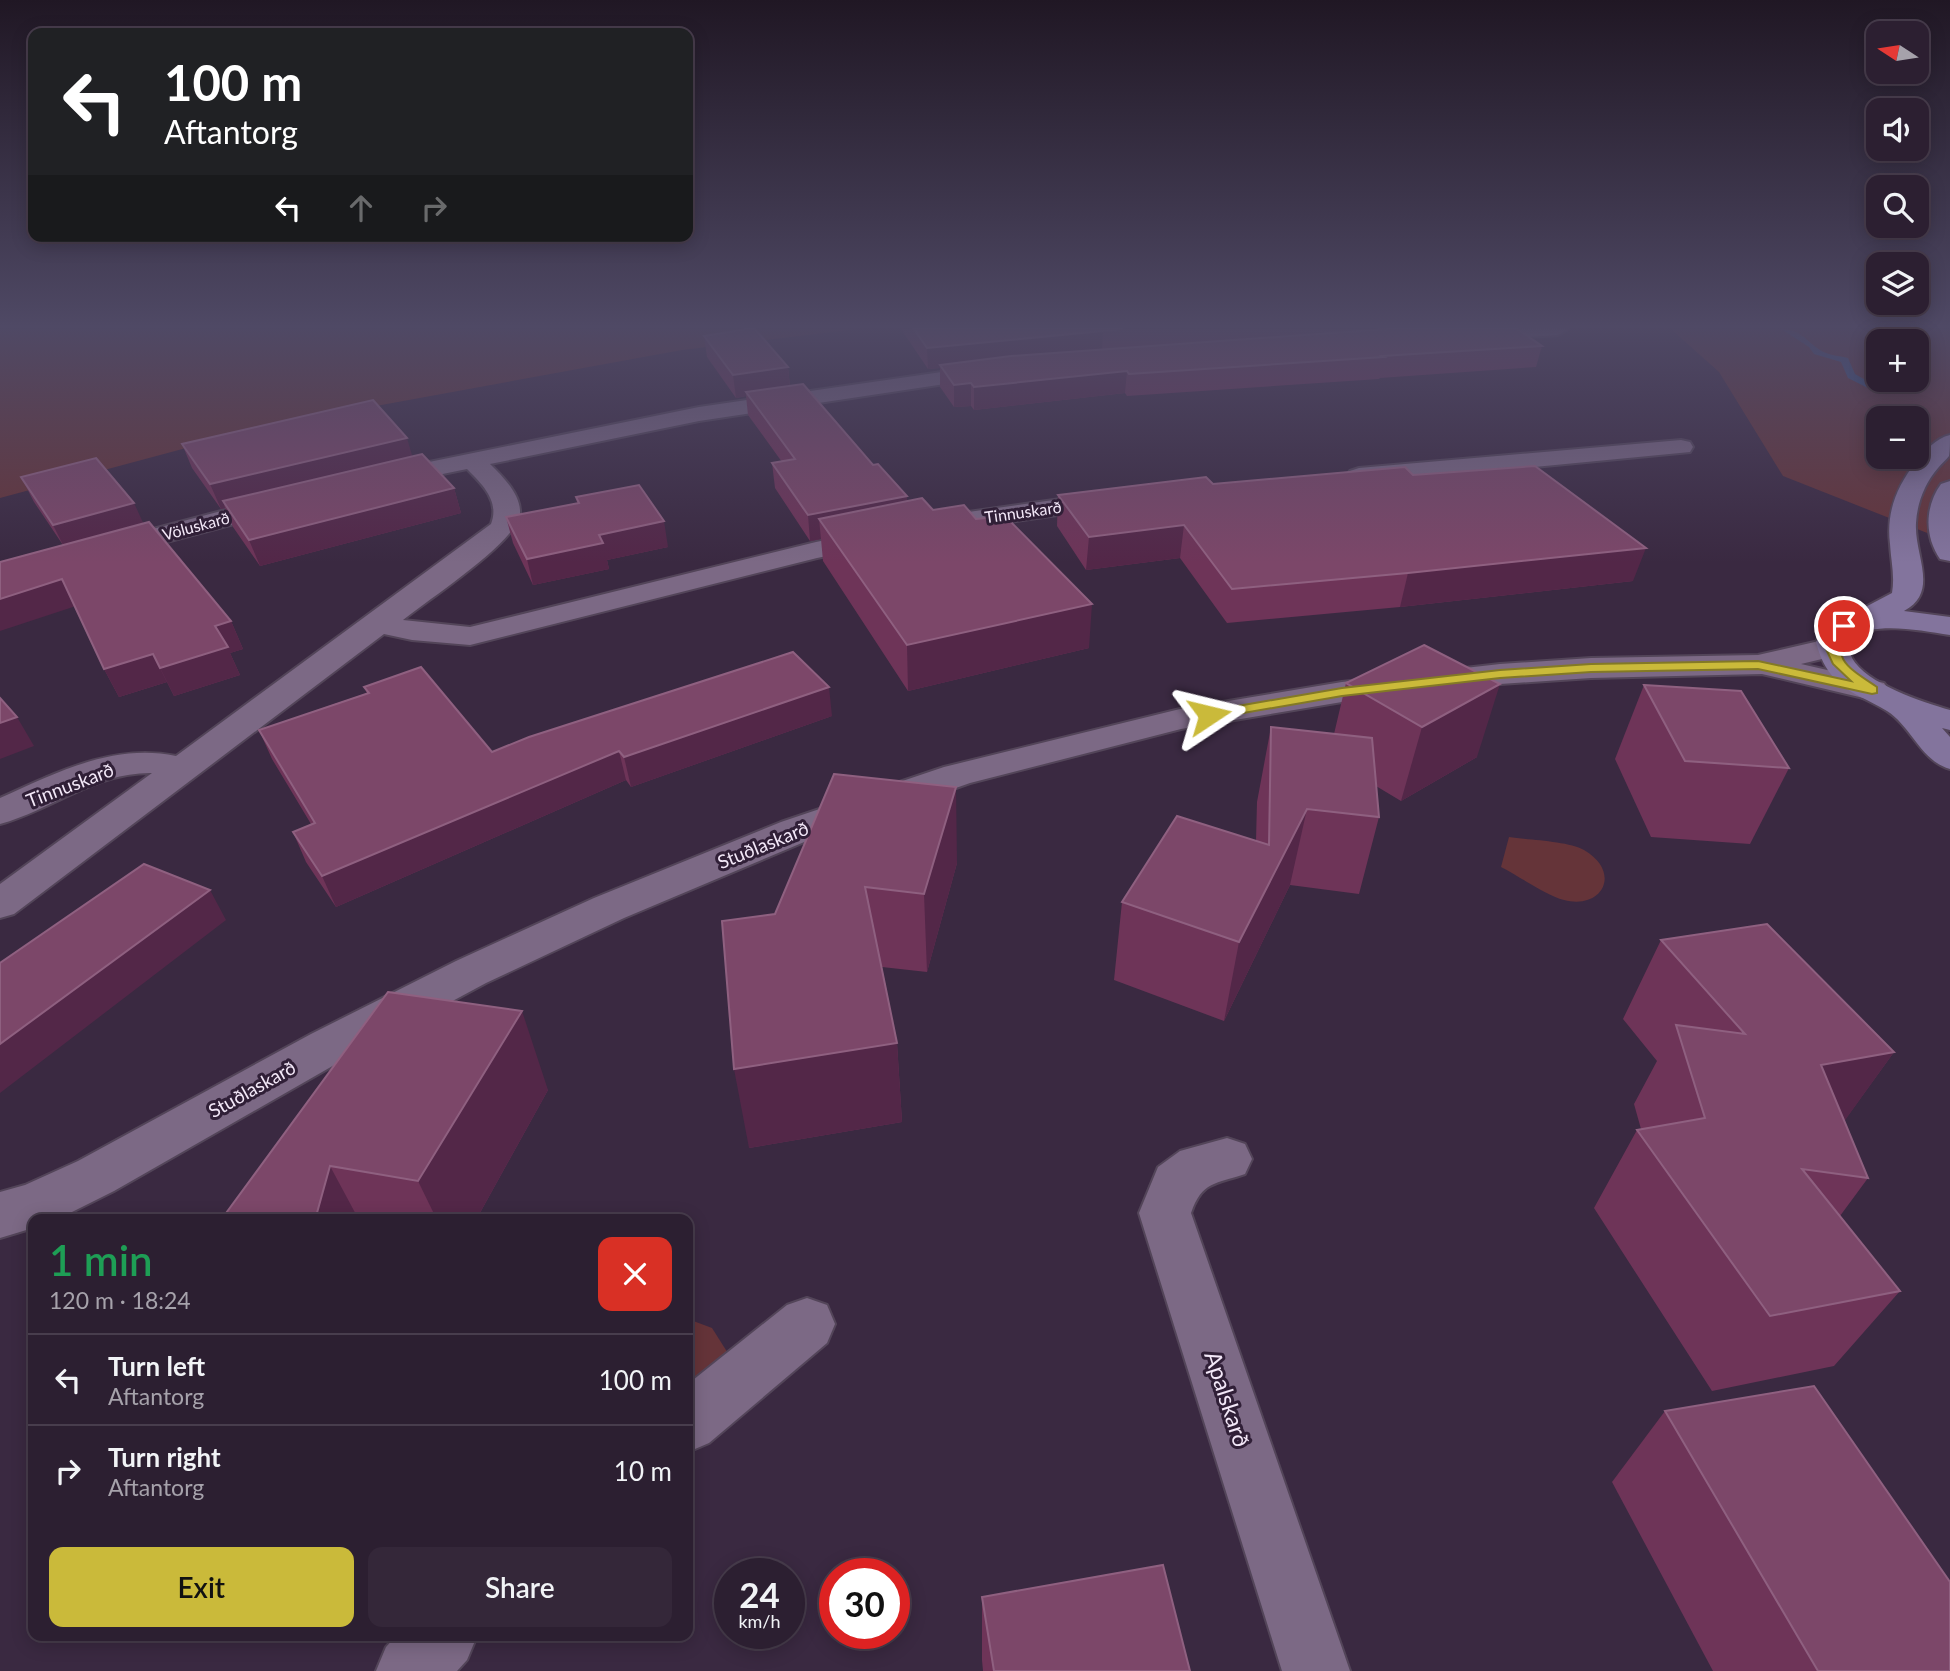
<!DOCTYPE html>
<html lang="en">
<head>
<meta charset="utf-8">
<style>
	:root { --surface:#2c1f31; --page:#342739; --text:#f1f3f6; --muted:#a6a2ab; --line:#483d4d; --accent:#caba3a }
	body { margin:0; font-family:Lato,sans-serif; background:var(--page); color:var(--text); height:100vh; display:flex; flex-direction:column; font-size:26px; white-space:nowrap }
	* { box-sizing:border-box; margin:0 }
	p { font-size:23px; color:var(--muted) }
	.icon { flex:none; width:38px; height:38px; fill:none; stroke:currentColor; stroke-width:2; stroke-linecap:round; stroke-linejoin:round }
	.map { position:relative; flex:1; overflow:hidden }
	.sheet { position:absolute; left:28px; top:1214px; width:665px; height:427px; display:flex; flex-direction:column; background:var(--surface); border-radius:14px; box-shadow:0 4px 18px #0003,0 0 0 2px var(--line) }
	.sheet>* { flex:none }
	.hud { position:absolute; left:28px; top:28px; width:665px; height:214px; border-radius:14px; box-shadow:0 4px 18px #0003,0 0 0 2px var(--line); background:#202124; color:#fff; overflow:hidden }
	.needle { width:46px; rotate:282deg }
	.fabs { position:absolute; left:1866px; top:21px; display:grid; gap:14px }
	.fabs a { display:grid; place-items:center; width:63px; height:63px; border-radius:14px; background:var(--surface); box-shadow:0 4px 18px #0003,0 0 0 2px var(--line); font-size:35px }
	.speed { position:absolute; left:714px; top:1558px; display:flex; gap:14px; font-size:35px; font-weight:700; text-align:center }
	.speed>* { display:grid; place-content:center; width:91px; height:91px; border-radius:50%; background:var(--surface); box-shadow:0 4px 18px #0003,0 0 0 2px var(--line); line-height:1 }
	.speed small { font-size:18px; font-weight:400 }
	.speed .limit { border:10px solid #d22; background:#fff; color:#111 }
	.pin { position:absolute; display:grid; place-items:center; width:60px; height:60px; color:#fff; margin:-30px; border:4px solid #fff; border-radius:50%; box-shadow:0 2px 7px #0007 }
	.me { position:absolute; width:77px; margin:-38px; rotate:80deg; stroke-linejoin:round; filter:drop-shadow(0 0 5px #0008) }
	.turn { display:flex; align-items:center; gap:24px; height:147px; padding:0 21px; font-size:32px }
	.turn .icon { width:91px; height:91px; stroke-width:2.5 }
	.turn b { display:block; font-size:49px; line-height:60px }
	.lanes { display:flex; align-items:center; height:66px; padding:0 21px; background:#0003; justify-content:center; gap:35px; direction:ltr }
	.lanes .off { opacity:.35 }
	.round { display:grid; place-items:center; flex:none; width:74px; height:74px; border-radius:14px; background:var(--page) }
	.overview { display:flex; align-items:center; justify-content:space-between; height:119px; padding:0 21px }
	h1 { font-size:42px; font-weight:600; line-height:52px; color:#1e9e55 }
	.action { display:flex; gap:14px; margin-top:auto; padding:14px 21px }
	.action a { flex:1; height:80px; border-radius:14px; background:var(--accent); color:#111; font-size:28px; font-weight:600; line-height:80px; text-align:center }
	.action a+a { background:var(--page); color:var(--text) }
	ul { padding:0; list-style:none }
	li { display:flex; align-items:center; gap:21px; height:91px; padding:0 21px; border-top:2px solid var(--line) }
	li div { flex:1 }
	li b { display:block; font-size:26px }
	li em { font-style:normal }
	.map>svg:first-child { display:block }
	.green { fill:#653439; fill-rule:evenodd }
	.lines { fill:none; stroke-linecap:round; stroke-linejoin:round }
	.stream { fill:#315890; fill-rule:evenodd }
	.minor-casing { stroke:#534559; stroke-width:4 }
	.secondary-casing { stroke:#534559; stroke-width:4 }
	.minor { fill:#7c6985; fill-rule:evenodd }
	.secondary { fill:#83749d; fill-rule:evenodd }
	.wall { fill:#6e3458 }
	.shaded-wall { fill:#532748 }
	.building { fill:#7c4769; stroke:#8f6080; stroke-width:2 }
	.route { fill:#caba3a; stroke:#837926; stroke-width:2 }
	.labels { text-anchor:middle; stroke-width:6; stroke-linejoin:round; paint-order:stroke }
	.far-street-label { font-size:16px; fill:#f3e8f8; stroke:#301f37 }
	.street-label { font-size:19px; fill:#f3e8f8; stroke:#301f37 }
	.near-street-label { font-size:23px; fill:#f3e8f8; stroke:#301f37 }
</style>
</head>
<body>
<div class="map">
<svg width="1950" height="1671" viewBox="0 0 1950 1671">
	<rect width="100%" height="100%" fill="#3a2941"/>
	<g class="green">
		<path d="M0,329H857L682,350L272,425L0,498Z"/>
		<path d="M1671,329H1950V542L1783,476L1719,372ZM1878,341H1916V380H1878ZM1878,418H1916V457H1878Z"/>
		<path d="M1509,837C1528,840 1568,841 1584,850C1622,872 1603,910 1564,900C1545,895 1519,876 1501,867Z"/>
		<path d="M688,1319L712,1328L731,1358L688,1397Z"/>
	</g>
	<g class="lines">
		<path class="stream" d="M1781,329C1801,329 1806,341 1820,350C1827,355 1840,356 1848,358L1855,374L1876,386L1868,388L1848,378L1841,362L1814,354L1809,347Z"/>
		<defs>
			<g id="minor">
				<path d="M1468,329H1568L1558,335L1469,341L1462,339L1459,335Z"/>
				<path d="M990,365L998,366L1001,371L998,376L699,421L490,464C502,476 521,494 520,513C520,540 426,601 403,620L470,627L816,542L954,514L1111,492L1120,494L1124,500L1120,506L954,530L817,558L470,645L412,640L384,634L14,914L0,918V884L152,773C95,772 52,810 0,824V798C56,773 113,743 176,756L491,524C500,501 482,484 467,469L384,486L375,483L371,478L375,473L699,407Z"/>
				<path d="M1681,440L1690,442L1693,447L1690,452L1359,484L1350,481L1346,476L1350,471L1359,468Z"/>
				<path d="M278,496L287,498L291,504L287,510L110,557L100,555L96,549L100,543Z"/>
				<path d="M1832,638L1843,640L1848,647L1843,654L1801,664L1884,683L1889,690L1884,697L1872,700L1762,674L1591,678L1500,684L1342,702L1181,729L970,783L809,840L624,918L486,983L343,1060L114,1191L56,1220H33V1228L0,1238V1192L25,1185L78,1161L311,1034L456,961L594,898L781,822L944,767L1180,709L1342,682L1500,664L1591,658L1758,655Z"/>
				<path d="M1227,1138L1245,1144L1252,1159L1245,1174C1216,1184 1202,1181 1191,1213L1350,1671H1282L1139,1213L1158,1167L1180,1151Z"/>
				<path d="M807,1298L827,1305L835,1324L827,1343L709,1443L688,1452V1384L787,1305Z"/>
				<path d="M396,1636H477L467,1660L457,1671H376L386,1647Z"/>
			</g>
			<g id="secondary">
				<path d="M1950,435C1950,441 1950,451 1949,456C1946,460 1941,464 1938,468C1925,483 1917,503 1916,523C1914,555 1940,592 1904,611L1950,617V635C1919,630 1879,622 1850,636L1847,642C1849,647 1850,653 1852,658C1866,684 1923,702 1950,710V730L1942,728L1950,737V769C1921,761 1911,726 1887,711C1870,700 1851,695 1836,680C1825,669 1820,657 1816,642L1827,623L1854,613L1892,593C1895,576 1891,561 1890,544C1886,512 1897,486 1916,462C1925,451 1936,438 1950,435Z"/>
				<path d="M1950,481V561L1940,559C1924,536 1925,506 1941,484Z"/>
			</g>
		</defs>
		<use href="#minor" class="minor-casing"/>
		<use href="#secondary" class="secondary-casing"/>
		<use href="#minor" class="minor"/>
		<use href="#secondary" class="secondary"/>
	</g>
	<g class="wall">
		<path d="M901,329H1517L1542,346L1536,367L1380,378L1379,379L1127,396L1125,393L974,410L971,406L954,407L940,387V368L928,369Z"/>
		<path d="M704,336L788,367L790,386L907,496V501L933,510L1089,648L908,691L823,561L821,539L810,541L775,488L772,463L782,462L748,415L746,396L736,398L707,357Z"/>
		<path d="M182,444L413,456L454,488L461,513L260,566L233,527L225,508L221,509L192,468Z"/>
		<path d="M1413,475L1633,581L1400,607L1227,623L1180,558L1086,570L1057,526L1058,495L1213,484Z"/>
		<path d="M21,477L143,523L231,621L243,649L230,653L240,675L174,696L167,682L119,697L104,669L75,606L63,545L34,502Z"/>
		<path d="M576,497L668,547L607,560L609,569L533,585L513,543L506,517L577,503Z"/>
		<path d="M1346,683L1477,757L1401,801L1376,786L1379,817L1359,894L1290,885L1224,1021L1114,980L1122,902L1256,841L1257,802L1271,727L1334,734Z"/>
		<path d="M1644,685L1789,768L1750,844L1651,837L1615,759Z"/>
		<path d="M364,687L492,752L832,716L631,787L626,780L336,907L306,862L293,832L311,824L272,759L259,730L367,693Z"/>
		<path d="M834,774L957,863L927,972L882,967L897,1043L902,1122L749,1148L775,914Z"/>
		<path d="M1661,940L1894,1052L1844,1121L1868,1178L1840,1216L1900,1291L1834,1366L1712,1391L1594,1208L1637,1130L1641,1129L1634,1104L1657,1061L1623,1019Z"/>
		<path d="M388,992L548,1090L476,1220H221Z"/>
		<path d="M1665,1411L1950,1671H1713L1612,1482Z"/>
		<path d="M982,1597L1190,1671H983L982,1660Z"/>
	</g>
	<g class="shaded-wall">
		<path d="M1103,330L1102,352L940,365V368L928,369L927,348Z"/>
		<path d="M788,367L790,389L746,392V396L736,398L733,375Z"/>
		<path d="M1127,371L1125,393L974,410V387Z"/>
		<path d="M971,383V406L954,407V385Z"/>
		<path d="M407,438L414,462L223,501L225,508L221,509L210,484Z"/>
		<path d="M454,488L461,513L260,566L249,540Z"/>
		<path d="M907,496L908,521L819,519L821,539L810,541L808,515Z"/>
		<path d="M134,503L146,529L66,551L53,525Z"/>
		<path d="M664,521L668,547L607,560L609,569L533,585L527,559L599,535Z"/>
		<path d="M1184,525L1180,558L1086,570L1089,537Z"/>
		<path d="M1646,548L1633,581L1400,607L1408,573Z"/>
		<path d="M62,579L76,606L0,631V599Z"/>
		<path d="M1092,604L1089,648L908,691L907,645Z"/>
		<path d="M231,621L243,649L230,653L240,675L174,696L160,668L215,626Z"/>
		<path d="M153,654L167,682L119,697L104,669Z"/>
		<path d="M1500,684L1477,757L1401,801L1422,727Z"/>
		<path d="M829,687L832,716L631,787L624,757Z"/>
		<path d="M17,717L34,746L0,759V723Z"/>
		<path d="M619,751L626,780L336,907L322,876Z"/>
		<path d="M956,787L957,863L927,972L924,894Z"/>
		<path d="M1307,809L1290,885L1224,1021L1239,942Z"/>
		<path d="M210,890L226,920L0,1093V1044Z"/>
		<path d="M522,1011L548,1090L476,1220H437L418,1181Z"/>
		<path d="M897,1043L902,1122L749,1148L734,1069Z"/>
		<path d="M1894,1052L1838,1130L1821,1065Z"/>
		<path d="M330,1166L359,1220H315Z"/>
	</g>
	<g class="building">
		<path d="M747,329H755L788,367L733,375L704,336Z"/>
		<path d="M914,329H1123L927,348Z"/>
		<path d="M1388,329H1517L1542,346L1382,356L1384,357L1129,374L1127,371L974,387L971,383L954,385L940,365L1011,356Z"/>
		<path d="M803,384L873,465L878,464L907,496L808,515L772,463L795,459L746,392Z"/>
		<path d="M373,400L407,438L210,484L182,444Z"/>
		<path d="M422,454L454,488L249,540L223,501Z"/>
		<path d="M96,458L134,503L53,525L21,477Z"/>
		<path d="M1535,466L1646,548L1408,573L1232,589L1184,525L1089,537L1058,495L1206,477L1213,484L1405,467L1413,475Z"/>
		<path d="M639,485L664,521L599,535L603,543L527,559L506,517L579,503L576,497Z"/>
		<path d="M922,498L933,510L964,505L976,519L1005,516L1092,604L907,645L819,519Z"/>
		<path d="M149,522L231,621L215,626L228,647L160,668L153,654L104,669L62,579L0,599V562Z"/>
		<path d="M1424,645L1500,684L1422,727L1346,683Z"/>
		<path d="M793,652L829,687L624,757L619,751L322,876L293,832L315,823L259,730L369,693L364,687L421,667L492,752L529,737Z"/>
		<path d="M1644,685L1741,691L1789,768L1685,761Z"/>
		<path d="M0,698L17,717L0,723Z"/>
		<path d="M1271,727L1372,738L1379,817L1307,809L1239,942L1122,902L1177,816L1269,845Z"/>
		<path d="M834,774L956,787L924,894L865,887L897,1043L734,1069L722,921L775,914Z"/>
		<path d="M144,864L210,890L0,1044V963Z"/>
		<path d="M1767,924L1894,1052L1821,1065L1868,1178L1802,1169L1900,1291L1770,1316L1637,1130L1705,1118L1676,1025L1745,1034L1661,940Z"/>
		<path d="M388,992L522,1011L418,1181L330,1166L315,1220H221Z"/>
		<path d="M1814,1386L1950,1582V1671H1818L1665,1411Z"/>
		<path d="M1163,1565L1190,1671H994L982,1597Z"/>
	</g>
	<linearGradient id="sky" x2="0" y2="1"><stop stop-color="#201724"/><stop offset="0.58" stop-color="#4f4965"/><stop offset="1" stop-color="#4f4965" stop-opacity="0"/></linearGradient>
	<rect width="1950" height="563" fill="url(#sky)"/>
	<path class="route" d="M1844,623L1851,626C1825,657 1852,670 1877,687V693L1872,694L1758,669L1591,672L1500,678L1342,696L1209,719L1202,715L1209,711L1342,688L1500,670L1591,664L1758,661L1851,681L1833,664L1825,647L1830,633Z"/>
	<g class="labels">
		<g class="far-street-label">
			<text transform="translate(1023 512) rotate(-8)" y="6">Tinnuskarð</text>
			<text transform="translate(196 526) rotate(-15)" y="6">Völuskarð</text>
		</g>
		<g class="street-label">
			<text transform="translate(70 785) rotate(-21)" y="7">Tinnuskarð</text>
			<text transform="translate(763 845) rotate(-22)" y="7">Stuðlaskarð</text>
			<text transform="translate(252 1089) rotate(-29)" y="7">Stuðlaskarð</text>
		</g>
		<g class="near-street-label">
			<text transform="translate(1227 1399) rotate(72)" y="8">Apalskarð</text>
		</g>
	</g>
</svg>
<div class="fabs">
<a><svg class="needle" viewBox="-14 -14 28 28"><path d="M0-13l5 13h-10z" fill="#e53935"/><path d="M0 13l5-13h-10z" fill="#a6a2ab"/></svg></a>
<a><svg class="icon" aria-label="sound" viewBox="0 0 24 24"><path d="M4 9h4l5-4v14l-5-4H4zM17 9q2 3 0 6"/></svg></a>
<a><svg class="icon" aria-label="search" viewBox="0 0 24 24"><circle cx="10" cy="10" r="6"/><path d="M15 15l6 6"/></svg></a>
<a><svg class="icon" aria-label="layers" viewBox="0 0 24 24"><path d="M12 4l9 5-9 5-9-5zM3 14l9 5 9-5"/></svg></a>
<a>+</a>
<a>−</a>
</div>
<div class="speed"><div>24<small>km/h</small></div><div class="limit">30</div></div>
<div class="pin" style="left:1844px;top:626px;background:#d93025"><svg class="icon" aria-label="arrive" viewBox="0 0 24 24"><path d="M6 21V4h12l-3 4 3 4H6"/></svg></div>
<svg class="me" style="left:1209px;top:715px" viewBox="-20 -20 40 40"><path d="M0-17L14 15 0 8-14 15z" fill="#caba3a" stroke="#fff" stroke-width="4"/></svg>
<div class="hud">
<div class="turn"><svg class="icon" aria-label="left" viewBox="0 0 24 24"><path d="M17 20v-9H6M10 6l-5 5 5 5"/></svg><div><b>100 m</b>Aftantorg</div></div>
<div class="lanes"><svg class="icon" aria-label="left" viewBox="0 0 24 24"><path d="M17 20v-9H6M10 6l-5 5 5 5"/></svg><svg class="icon off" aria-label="ahead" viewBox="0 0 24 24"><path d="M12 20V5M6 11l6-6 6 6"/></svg><svg class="icon off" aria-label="right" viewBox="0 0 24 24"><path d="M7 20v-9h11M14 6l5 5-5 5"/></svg></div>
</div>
<section class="sheet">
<div class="overview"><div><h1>1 min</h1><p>120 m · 18:24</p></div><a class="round" style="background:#d93025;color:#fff"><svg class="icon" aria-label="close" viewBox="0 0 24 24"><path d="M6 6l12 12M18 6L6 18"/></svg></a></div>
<ul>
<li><svg class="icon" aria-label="left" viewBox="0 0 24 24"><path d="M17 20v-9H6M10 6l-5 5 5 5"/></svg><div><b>Turn left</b><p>Aftantorg</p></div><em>100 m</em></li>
<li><svg class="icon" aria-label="right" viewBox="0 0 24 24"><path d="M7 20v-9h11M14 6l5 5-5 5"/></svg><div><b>Turn right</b><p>Aftantorg</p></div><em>10 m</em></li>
</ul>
<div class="action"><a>Exit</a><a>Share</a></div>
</section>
</div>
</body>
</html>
